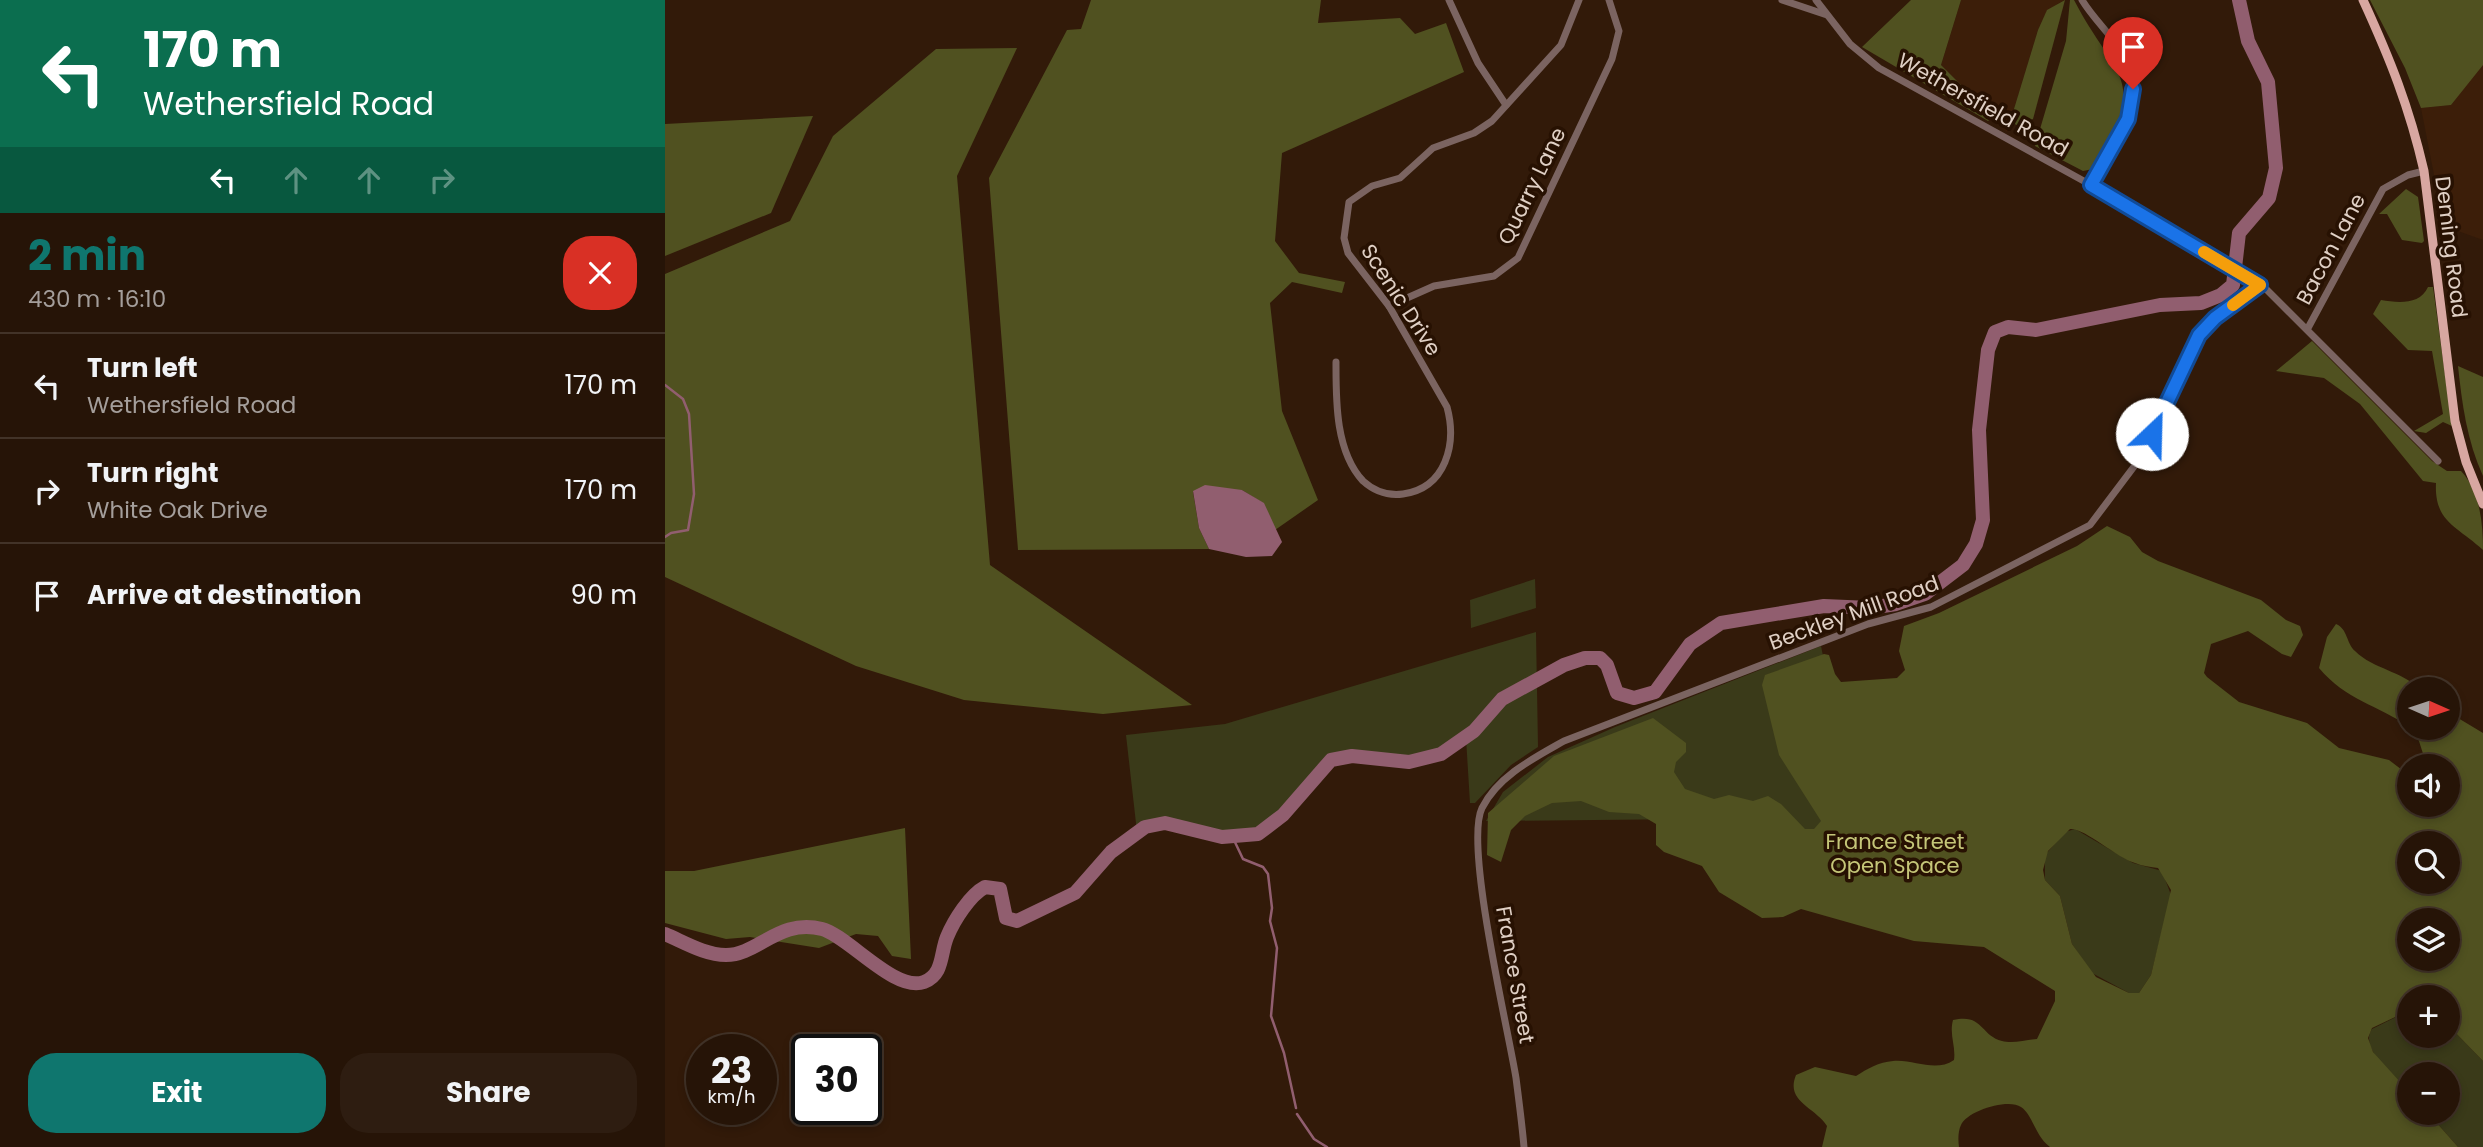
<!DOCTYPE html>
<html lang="en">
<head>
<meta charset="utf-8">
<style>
	:root { --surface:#261407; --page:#2e1d11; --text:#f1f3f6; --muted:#a49e9b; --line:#423328; --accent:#0f766e }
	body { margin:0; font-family:Poppins,sans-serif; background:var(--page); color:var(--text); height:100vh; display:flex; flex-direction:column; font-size:26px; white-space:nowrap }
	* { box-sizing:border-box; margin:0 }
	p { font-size:23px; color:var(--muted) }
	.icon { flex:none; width:38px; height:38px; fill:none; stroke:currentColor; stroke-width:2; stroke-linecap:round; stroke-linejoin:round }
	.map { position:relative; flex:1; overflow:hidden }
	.drawer { display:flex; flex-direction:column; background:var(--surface); width:665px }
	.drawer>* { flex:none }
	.banner { background:#0b6e4f; color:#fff; overflow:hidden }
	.needle { width:46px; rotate:93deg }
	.tools { position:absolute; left:1732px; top:677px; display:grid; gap:14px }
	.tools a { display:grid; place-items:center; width:63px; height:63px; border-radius:50%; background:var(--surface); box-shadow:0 4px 10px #0003,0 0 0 2px var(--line); font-size:35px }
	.speed { position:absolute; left:21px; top:1034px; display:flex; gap:14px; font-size:35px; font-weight:700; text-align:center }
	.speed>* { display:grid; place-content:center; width:91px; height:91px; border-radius:50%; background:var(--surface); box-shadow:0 4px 10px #0003,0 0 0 2px var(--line); line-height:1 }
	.speed small { font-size:18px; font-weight:400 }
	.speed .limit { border:4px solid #111; border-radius:10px; background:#fff; color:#111 }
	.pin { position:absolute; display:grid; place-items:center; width:60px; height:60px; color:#fff; margin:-72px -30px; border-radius:50% 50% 50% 0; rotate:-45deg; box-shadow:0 0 7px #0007 }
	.pin .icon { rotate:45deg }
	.me { position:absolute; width:77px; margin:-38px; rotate:24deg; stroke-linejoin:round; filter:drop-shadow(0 0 5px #0008) }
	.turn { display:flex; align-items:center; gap:24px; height:147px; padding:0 28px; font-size:32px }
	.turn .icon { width:91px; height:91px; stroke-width:2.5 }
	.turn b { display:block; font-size:49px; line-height:60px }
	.lanes { display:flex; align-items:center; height:66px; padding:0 28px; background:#0003; justify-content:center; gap:35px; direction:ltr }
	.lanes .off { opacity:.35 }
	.round { display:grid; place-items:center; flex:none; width:74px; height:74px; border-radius:28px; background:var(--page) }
	.summary { display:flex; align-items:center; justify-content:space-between; height:119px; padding:0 28px }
	h1 { font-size:42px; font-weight:700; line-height:52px; color:var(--accent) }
	.primary-button { display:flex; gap:14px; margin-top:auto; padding:14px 28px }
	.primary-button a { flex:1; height:80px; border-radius:28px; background:var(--accent); color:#fff; font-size:28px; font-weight:700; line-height:80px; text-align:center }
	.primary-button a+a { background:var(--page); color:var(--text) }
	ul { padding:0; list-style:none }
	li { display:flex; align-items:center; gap:21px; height:105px; padding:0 28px; border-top:2px solid var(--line) }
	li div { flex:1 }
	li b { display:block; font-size:26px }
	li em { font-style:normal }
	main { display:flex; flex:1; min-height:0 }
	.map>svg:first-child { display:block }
	.built { fill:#3c1e09 }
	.green { fill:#3a3a19 }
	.forest { fill:#505120; fill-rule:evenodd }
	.water { fill:#915e6f }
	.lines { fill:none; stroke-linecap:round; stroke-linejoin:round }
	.stream { stroke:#915e6f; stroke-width:2.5 }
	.river { stroke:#915e6f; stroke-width:14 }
	.minor { stroke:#7b6461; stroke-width:7 }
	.major { stroke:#d8a7a1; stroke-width:9 }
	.route-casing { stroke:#114b97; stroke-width:18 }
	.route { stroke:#1a73e8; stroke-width:12 }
	.slow { stroke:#f59e0b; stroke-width:12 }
	.labels { text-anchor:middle; stroke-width:7; stroke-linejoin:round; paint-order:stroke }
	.street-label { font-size:21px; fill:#e0d0c5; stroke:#271102 }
	.park-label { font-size:21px; fill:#c5c678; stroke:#271102 }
</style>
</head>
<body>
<main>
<section class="drawer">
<div class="banner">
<div class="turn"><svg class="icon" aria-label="left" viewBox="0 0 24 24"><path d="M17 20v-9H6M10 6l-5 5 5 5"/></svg><div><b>170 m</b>Wethersfield Road</div></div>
<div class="lanes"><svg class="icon" aria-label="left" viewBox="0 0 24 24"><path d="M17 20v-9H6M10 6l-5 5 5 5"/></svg><svg class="icon off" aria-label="ahead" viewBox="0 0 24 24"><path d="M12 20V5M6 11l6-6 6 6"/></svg><svg class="icon off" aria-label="ahead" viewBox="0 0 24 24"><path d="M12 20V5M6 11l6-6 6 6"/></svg><svg class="icon off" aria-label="right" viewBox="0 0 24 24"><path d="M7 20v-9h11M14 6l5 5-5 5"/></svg></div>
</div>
<div class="summary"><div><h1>2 min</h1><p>430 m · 16:10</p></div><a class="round" style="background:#d93025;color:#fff"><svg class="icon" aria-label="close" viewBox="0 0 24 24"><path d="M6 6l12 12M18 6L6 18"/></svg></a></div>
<ul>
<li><svg class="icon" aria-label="left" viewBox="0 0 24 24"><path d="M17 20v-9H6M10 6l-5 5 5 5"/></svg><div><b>Turn left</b><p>Wethersfield Road</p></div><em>170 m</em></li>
<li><svg class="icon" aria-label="right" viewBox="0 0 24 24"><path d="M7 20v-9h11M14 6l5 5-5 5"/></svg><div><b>Turn right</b><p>White Oak Drive</p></div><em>170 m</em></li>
<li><svg class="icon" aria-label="arrive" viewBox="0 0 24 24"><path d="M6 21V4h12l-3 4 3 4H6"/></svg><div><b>Arrive at destination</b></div><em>90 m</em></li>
</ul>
<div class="primary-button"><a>Exit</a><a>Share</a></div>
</section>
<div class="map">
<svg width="1818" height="1147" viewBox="0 0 1818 1147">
	<rect width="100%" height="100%" fill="#321a09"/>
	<g class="built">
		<path d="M1296,0H1399L1382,11L1373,30L1342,132L1276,65Z"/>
		<path d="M1816,65H1818V240L1779,226L1756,108L1786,105Z"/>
	</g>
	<g class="green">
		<path d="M870,579L871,608L806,628L805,600Z"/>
		<path d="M871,632L873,747L846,765L810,803H805L801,738L776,754L751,761L687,756L666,760L618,815L589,835L557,837L500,823L472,832L461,735L560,724Z"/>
		<path d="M1156,646L1164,686L1261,876L1027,819L821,821L838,792L883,757L950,727Z"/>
		<path d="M1410,829L1468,863L1497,871L1506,895L1486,975L1474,993H1464L1427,973L1407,944L1395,896L1380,880V855L1400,832Z"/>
		<path d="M1745,1010V1036H1783V1025L1818,1061V1147H1793L1763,1113H1783V1074H1745V1093C1732,1078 1693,1049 1707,1029Z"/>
	</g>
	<g class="forest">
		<path d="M426,0H656L653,23L735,18L750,34L781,23L799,72L617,153L610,241L634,273L680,282L677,293L627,282L605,303L617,411L653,500L610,530L598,503L577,490L528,492L534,528L544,549L353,550L324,178L402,30L416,29Z"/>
		<path d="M1246,0H1296L1276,65L1328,117L1323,121L1197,47Z"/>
		<path d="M1400,0L1368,119L1354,126L1345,122L1373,30L1382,10Z"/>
		<path d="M1405,0H1409C1451,81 1486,76 1428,169L1418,171L1370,146L1401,41Z"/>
		<path d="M1705,0H1818V65L1786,105L1756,108L1740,68Z"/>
		<path d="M352,48L292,176L325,565L527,705L438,714L299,700L191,666L0,577V274L125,221L168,136L271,49Z"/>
		<path d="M148,116L106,213L0,256V124Z"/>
		<path d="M1741,189L1753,197L1759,241L1757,243L1737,240L1722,214H1714Z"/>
		<path d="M1763,287H1768L1787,426L1778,422L1761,433L1749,431L1778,414L1767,351L1743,350L1708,314L1716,300C1733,303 1755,305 1763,287Z"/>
		<path d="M1647,341L1767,461L1782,471H1796C1815,491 1818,523 1818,550C1792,526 1769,522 1771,483L1758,481L1695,404L1659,378L1611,371Z"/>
		<path d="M1793,366L1818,377V476C1802,441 1797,404 1793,366Z"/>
		<path d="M1442,526L1465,537L1477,552L1493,561L1596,600L1621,620L1635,626L1638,635L1626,657L1617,654L1583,631L1546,644L1539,673L1542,677L1574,702L1642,723L1674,748L1724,760L1745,776V805H1783V766H1762L1753,738L1746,728H1783V712L1818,733V1061L1783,1025V998H1745V1010L1707,1028L1703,1038L1708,1052L1745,1093V1113H1763L1793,1147H1385C1370,1136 1368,1115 1356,1107C1343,1098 1302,1111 1296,1125C1293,1131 1293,1140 1294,1147H1157L1162,1126C1150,1107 1120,1102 1131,1075L1150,1067L1191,1076C1202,1069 1214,1062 1228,1061C1249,1059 1270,1073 1289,1060C1291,1046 1284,1035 1288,1020C1318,1013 1315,1035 1337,1041C1347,1044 1361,1040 1372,1039L1390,1001V991L1319,947L1249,941L1136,909L1118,917L1097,918L1054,892L1037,866L999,852L991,845V824L974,814L944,812L916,801L887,803L860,816L846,830L836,862L822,855L823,813L889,756L988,718L1021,743V752L1011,762L1009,772L1020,789L1049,799L1064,795L1088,801L1103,796L1116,804L1140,829H1149L1156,821L1114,755L1097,685L1100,675L1159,654L1164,655L1170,674L1176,682L1232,678L1240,670L1234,651L1239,626L1274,613L1412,546ZM1405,829C1420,828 1452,858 1470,863C1477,866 1486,867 1493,868L1506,890L1486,975L1474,993H1464L1431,977L1407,944L1395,896L1380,880L1378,870L1383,851ZM1745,844H1783V882H1745ZM1745,920H1783V959H1745Z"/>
		<path d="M1671,624C1683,629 1681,643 1690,651C1708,669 1737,671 1754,689L1745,690V727C1712,705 1681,700 1654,668L1662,637Z"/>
		<path d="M240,828L246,959L227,956L213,936L191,934L154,948L85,937L61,939L0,923V871H29Z"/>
	</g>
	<path class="water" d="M540,485L577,490L599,503L617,542L607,556L581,557L544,549L534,528L528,491Z"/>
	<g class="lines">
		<g class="stream">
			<path d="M0,385L18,399L24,414L29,494L23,530L6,533L0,537"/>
			<path d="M568,838L578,859L598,867L603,874L607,908L605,921L612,948L606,1016L619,1053L631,1108"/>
			<path d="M632,1114L649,1139L662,1147"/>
		</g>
		<path class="river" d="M0,934C19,942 40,955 61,955C93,955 114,918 157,929C182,935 230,993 259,982C279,974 275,954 282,937C289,920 305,895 320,887L335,889L341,918L352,921L410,893L446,852L480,827L500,823L557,837L593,834L618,815L666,760L687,756L744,762L776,754L809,731L837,699L899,665L920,658H935L942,665L952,693L969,698L990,692L1025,644L1056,623L1159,606L1205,608L1231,604L1260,594L1298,565L1311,544L1318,520L1314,430L1323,350L1330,332L1343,327L1371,330L1495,305L1536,303L1556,295L1568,285L1574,233L1604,198L1611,168L1603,82L1583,41L1574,0"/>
		<g class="minor">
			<path d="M784,0L813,63L841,105"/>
			<path d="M1117,0L1162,15"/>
			<path d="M1151,0L1185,44L1214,68L1426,185L1601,289L1773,461"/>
			<path d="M1417,0C1429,20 1448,36 1459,56C1483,103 1450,146 1426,185"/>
			<path d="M724,306L769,286L829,276L853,258L947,59L954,31L944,0"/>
			<path d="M1643,328L1718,189L1743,175L1759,171"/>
			<path d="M671,362C671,399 670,451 698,481C709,491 723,496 738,494C781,488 792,444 782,407L724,306L683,253L679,238L684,202L707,186L735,178L768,148L809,133L827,121L896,45L914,0"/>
			<path d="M859,1147C857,1124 854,1101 851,1078C843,1028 799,845 817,808C833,776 869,758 899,741L1203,624L1266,607L1425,525L1477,456L1534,335L1550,318L1595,285"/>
		</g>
		<path class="major" d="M1698,0C1725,59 1744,106 1759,171L1790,421L1801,462L1818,504"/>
	</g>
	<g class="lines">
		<defs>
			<path id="route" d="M1468,89L1463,119L1426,185L1595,285L1550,318L1534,335L1487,434"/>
		</defs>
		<use href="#route" class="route-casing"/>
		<use href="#route" class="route"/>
		<path class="slow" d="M1539,252L1595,285L1568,305"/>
	</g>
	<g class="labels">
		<g class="street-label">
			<text transform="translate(1318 105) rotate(29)" y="7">Wethersfield Road</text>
			<text transform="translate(867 186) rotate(-64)" y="7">Quarry Lane</text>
			<text transform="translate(1786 247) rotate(83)" y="7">Deming Road</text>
			<text transform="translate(1666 249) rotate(-62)" y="7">Bacon Lane</text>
			<text transform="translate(736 300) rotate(57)" y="7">Scenic Drive</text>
			<text transform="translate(1189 613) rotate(-20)" y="7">Beckley Mill Road</text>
			<text transform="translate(850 975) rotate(80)" y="7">France Street</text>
		</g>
		<g class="park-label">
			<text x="1230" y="849">France Street<tspan x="1230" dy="24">Open Space</tspan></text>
		</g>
	</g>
</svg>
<div class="tools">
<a><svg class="needle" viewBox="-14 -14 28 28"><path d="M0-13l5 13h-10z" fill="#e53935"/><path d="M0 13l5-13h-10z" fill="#a49e9b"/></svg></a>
<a><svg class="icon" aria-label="sound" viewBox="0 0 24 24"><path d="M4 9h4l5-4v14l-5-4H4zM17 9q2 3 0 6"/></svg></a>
<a><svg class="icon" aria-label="search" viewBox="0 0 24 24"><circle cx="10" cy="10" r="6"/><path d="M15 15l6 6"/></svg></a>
<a><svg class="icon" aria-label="layers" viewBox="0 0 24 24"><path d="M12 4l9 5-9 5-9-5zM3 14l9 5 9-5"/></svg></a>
<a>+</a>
<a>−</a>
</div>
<div class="speed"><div>23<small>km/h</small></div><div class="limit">30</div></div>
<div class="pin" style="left:1468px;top:89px;background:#d93025"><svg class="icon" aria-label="arrive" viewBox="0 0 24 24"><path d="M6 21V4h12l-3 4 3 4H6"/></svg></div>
<svg class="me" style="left:1487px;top:434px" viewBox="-20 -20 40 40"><circle r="19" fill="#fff"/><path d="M0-13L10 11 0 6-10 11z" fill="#1a73e8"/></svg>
</div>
</main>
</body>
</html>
